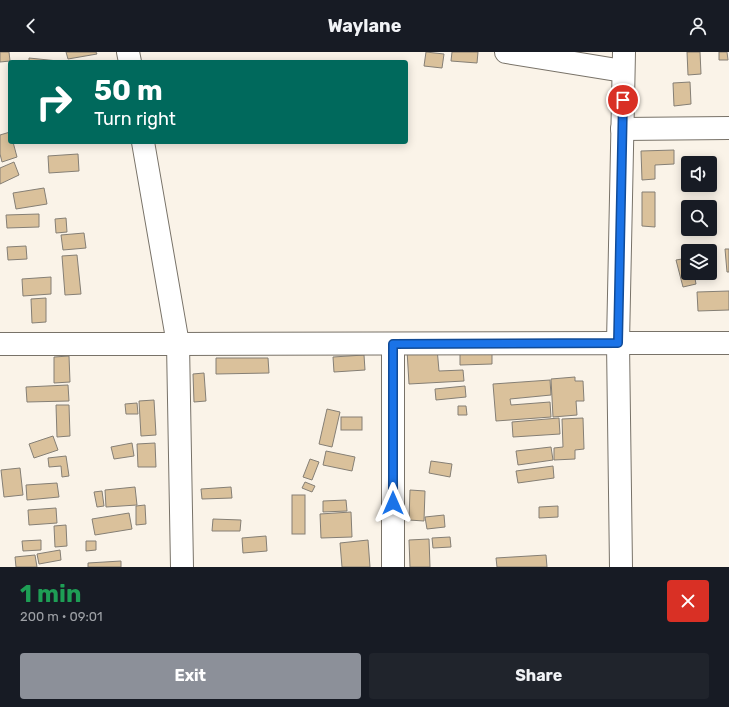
<!DOCTYPE html>
<html lang="en">
<head>
<meta charset="utf-8">
<style>
	:root { --surface:#171b24; --page:#20242c; --text:#f1f3f6; --muted:#9ea1a6; --accent:#8c9099 }
	body { margin:0; font-family:Rubik,sans-serif; background:var(--page); color:var(--text); height:100vh; display:flex; flex-direction:column; font-size:15px; white-space:nowrap }
	* { box-sizing:border-box; margin:0 }
	p { font-size:13px; color:var(--muted) }
	.icon { flex:none; width:22px; height:22px; fill:none; stroke:currentColor; stroke-width:2; stroke-linecap:round; stroke-linejoin:round }
	.map { position:relative; height:515px; overflow:hidden }
	.sheet { display:flex; flex-direction:column; background:var(--surface); flex:1 }
	.sheet>* { flex:none }
	.hud { position:absolute; left:8px; top:8px; width:400px; height:84px; border-radius:4px; box-shadow:0 2px 10px #0003; background:#00695c; color:#fff; overflow:hidden }
	.fabs { position:absolute; left:681px; top:104px; display:grid; gap:8px }
	.fabs a { display:grid; place-items:center; width:36px; height:36px; border-radius:4px; background:var(--surface); box-shadow:0 2px 10px #0003; font-size:20px }
	.pin { position:absolute; display:grid; place-items:center; width:34px; height:34px; color:#fff; margin:-17px; border:2px solid #fff; border-radius:50%; box-shadow:0 1px 4px #0007 }
	.me { position:absolute; width:44px; margin:-22px; rotate:0deg; stroke-linejoin:round; filter:drop-shadow(0 0 3px #0008) }
	.turn { display:flex; align-items:center; gap:14px; height:84px; padding:0 20px; font-size:18px }
	.turn .icon { width:52px; height:52px; stroke-width:2.5 }
	.turn b { display:block; font-size:28px; line-height:34px }
	.round { display:grid; place-items:center; flex:none; width:42px; height:42px; border-radius:4px; background:var(--page) }
	.headline { display:flex; align-items:center; justify-content:space-between; height:68px; padding:0 20px }
	h1 { font-size:24px; font-weight:700; line-height:30px; color:#1e9e55 }
	.button { display:flex; gap:8px; margin-top:auto; padding:8px 20px }
	.button a { flex:1; height:46px; border-radius:4px; background:var(--accent); color:#fff; font-size:16px; font-weight:700; line-height:46px; text-align:center }
	.button a+a { background:var(--page); color:var(--text) }
	header { display:flex; justify-content:space-between; align-items:center; height:52px; padding:0 20px; background:var(--surface); font-size:18px; font-weight:700 }
	.map>svg:first-child { display:block }
	.building { fill:#dac19b; stroke:#857f75 }
	.lines { fill:none; stroke-linecap:round; stroke-linejoin:round }
	.street-casing { stroke:#787268; stroke-width:24 }
	.street { stroke:#fff; stroke-width:22 }
	.route-casing { stroke:#114b97; stroke-width:10 }
	.route { stroke:#1a73e8; stroke-width:7 }
</style>
</head>
<body>
<header><svg class="icon" aria-label="back" viewBox="0 0 24 24"><path d="M15 5l-7 7 7 7"/></svg>Waylane<svg class="icon" aria-label="person" viewBox="0 0 24 24"><circle cx="12" cy="8" r="4"/><path d="M4 21q1-7 8-7t8 7"/></svg></header>
<div class="map">
<svg width="729" height="515" viewBox="0 0 729 515">
	<rect width="100%" height="100%" fill="#faf3e8"/>
	<g class="building">
		<path d="M0,0H9L10,9L0,10Z"/>
		<path d="M66,0H96L97,2L68,7Z"/>
		<path d="M426,0L444,2L442,16L424,14Z"/>
		<path d="M452,0H478L477,11L451,9Z"/>
		<path d="M687,0H700L701,22L688,23Z"/>
		<path d="M719,0H727L728,8H719Z"/>
		<path d="M29,6L58,9V10H29Z"/>
		<path d="M690,30L691,52L674,54L673,31Z"/>
		<path d="M10,80V90H13L17,105L2,110L0,102V83Z"/>
		<path d="M674,98V112L655,113V127L642,128L641,99Z"/>
		<path d="M78,102L79,119L49,121L48,104Z"/>
		<path d="M14,110L19,123L0,132V116Z"/>
		<path d="M44,136L47,152L16,157L13,141Z"/>
		<path d="M642,140H655V175L642,174Z"/>
		<path d="M39,162V175L7,176L6,163Z"/>
		<path d="M66,166L67,180L56,181L55,167Z"/>
		<path d="M84,181L86,196L63,198L61,183Z"/>
		<path d="M26,194L27,207L8,208L7,195Z"/>
		<path d="M725,197H729V220H727Z"/>
		<path d="M77,203L81,242L65,243L62,204Z"/>
		<path d="M688,206V221H694L696,232L683,235L676,208Z"/>
		<path d="M51,225V242L23,244L22,227Z"/>
		<path d="M729,239V258L698,259L697,240Z"/>
		<path d="M46,246V270L32,271L31,247Z"/>
		<path d="M437,296L439,319L463,318L464,329L409,332L407,298Z"/>
		<path d="M492,300V312L460,313V301Z"/>
		<path d="M364,303L365,318L334,320L333,305Z"/>
		<path d="M69,304L70,330L54,331V305Z"/>
		<path d="M216,306H268L269,321L216,322Z"/>
		<path d="M204,321L206,349L194,350L193,322Z"/>
		<path d="M575,325V329H583L584,349H576L577,363L553,365L551,327Z"/>
		<path d="M550,328L551,343L510,347L511,353L550,350L551,365L496,369L493,332Z"/>
		<path d="M68,333L69,349L27,350L26,335Z"/>
		<path d="M465,334L466,345L436,348L435,337Z"/>
		<path d="M154,348L156,383L141,384L139,349Z"/>
		<path d="M137,351L138,362H126L125,352Z"/>
		<path d="M56,353H69L70,384L57,385Z"/>
		<path d="M458,354H466L467,363H458Z"/>
		<path d="M327,357L340,360L332,395L319,392Z"/>
		<rect x="341" y="365" width="21" height="13"/>
		<path d="M559,366L560,382L513,385L512,370Z"/>
		<path d="M583,366L584,397L575,398V407L554,408V396L563,395L562,367Z"/>
		<path d="M53,384L58,398L34,406L29,392Z"/>
		<path d="M132,391L134,404L114,407L111,395Z"/>
		<path d="M155,391L156,415H138L137,392Z"/>
		<path d="M551,395L553,408L518,413L516,399Z"/>
		<path d="M326,399L355,405L352,419L323,413Z"/>
		<path d="M66,404L69,424L62,425L61,414L49,415L48,406Z"/>
		<path d="M310,407L319,410L312,428L303,425Z"/>
		<path d="M431,409L452,412L450,425L429,421Z"/>
		<path d="M553,414L554,426L518,431L516,419Z"/>
		<path d="M20,416L23,443L4,445L1,418Z"/>
		<path d="M305,430L315,434L312,440L302,436Z"/>
		<path d="M57,431L59,445L27,448L26,433Z"/>
		<path d="M135,435L137,453L106,455L105,438Z"/>
		<path d="M231,435L232,446L202,447L201,437Z"/>
		<path d="M410,438L425,439L424,469L409,468Z"/>
		<path d="M102,439L104,454L97,455L94,440Z"/>
		<rect x="292" y="443" width="13" height="39"/>
		<path d="M346,448L347,459L323,460V449Z"/>
		<path d="M145,453L146,472L136,473V454Z"/>
		<path d="M558,454V465L539,466V455Z"/>
		<path d="M56,456L57,471L29,473L28,458Z"/>
		<path d="M351,460L352,485L321,486L320,462Z"/>
		<path d="M129,461L132,477L95,483L92,467Z"/>
		<path d="M444,463L445,475L427,477L425,465Z"/>
		<path d="M213,467L241,468L240,479H212Z"/>
		<path d="M66,473L67,494L55,495L54,474Z"/>
		<path d="M266,484L267,499L243,501L242,486Z"/>
		<path d="M450,485L451,495L433,496L432,486Z"/>
		<path d="M429,487L430,515H410L409,488Z"/>
		<path d="M41,488V498L23,499L22,489Z"/>
		<path d="M368,488L370,515H342L340,491Z"/>
		<path d="M86,489H96V498L86,499Z"/>
		<path d="M60,498L61,508L39,512L37,502Z"/>
		<path d="M35,503L37,515H16L15,505Z"/>
		<path d="M546,503L547,515H497L496,506Z"/>
		<path d="M121,509V515H88V511Z"/>
	</g>
	<g class="lines">
		<defs>
			<g id="street">
				<path d="M128,0L130,10"/>
				<path d="M506,0L623,19"/>
				<path d="M624,0L618,291H729"/>
				<path d="M622,77L729,76"/>
				<path d="M143,90L178,292L618,291L621,515"/>
				<path d="M0,292H178L182,515"/>
				<path d="M393,292V515"/>
			</g>
		</defs>
		<use href="#street" class="street-casing"/>
		<use href="#street" class="street"/>
	</g>
	<g class="lines">
		<defs>
			<path id="route" d="M393,451V292L618,291L623,48"/>
		</defs>
		<use href="#route" class="route-casing"/>
		<use href="#route" class="route"/>
	</g>
</svg>
<div class="fabs">
<a><svg class="icon" aria-label="sound" viewBox="0 0 24 24"><path d="M4 9h4l5-4v14l-5-4H4zM17 9q2 3 0 6"/></svg></a>
<a><svg class="icon" aria-label="search" viewBox="0 0 24 24"><circle cx="10" cy="10" r="6"/><path d="M15 15l6 6"/></svg></a>
<a><svg class="icon" aria-label="layers" viewBox="0 0 24 24"><path d="M12 4l9 5-9 5-9-5zM3 14l9 5 9-5"/></svg></a>
</div>
<div class="pin" style="left:623px;top:48px;background:#d93025"><svg class="icon" aria-label="arrive" viewBox="0 0 24 24"><path d="M6 21V4h12l-3 4 3 4H6"/></svg></div>
<svg class="me" style="left:393px;top:451px" viewBox="-20 -20 40 40"><path d="M0-17L14 15 0 8-14 15z" fill="#1a73e8" stroke="#fff" stroke-width="4"/></svg>
<div class="hud">
<div class="turn"><svg class="icon" aria-label="right" viewBox="0 0 24 24"><path d="M7 20v-9h11M14 6l5 5-5 5"/></svg><div><b>50 m</b>Turn right</div></div>
</div>
</div>
<section class="sheet">
<div class="headline"><div><h1>1 min</h1><p>200 m · 09:01</p></div><a class="round" style="background:#d93025;color:#fff"><svg class="icon" aria-label="close" viewBox="0 0 24 24"><path d="M6 6l12 12M18 6L6 18"/></svg></a></div>
<div class="button"><a>Exit</a><a>Share</a></div>
</section>
</body>
</html>
